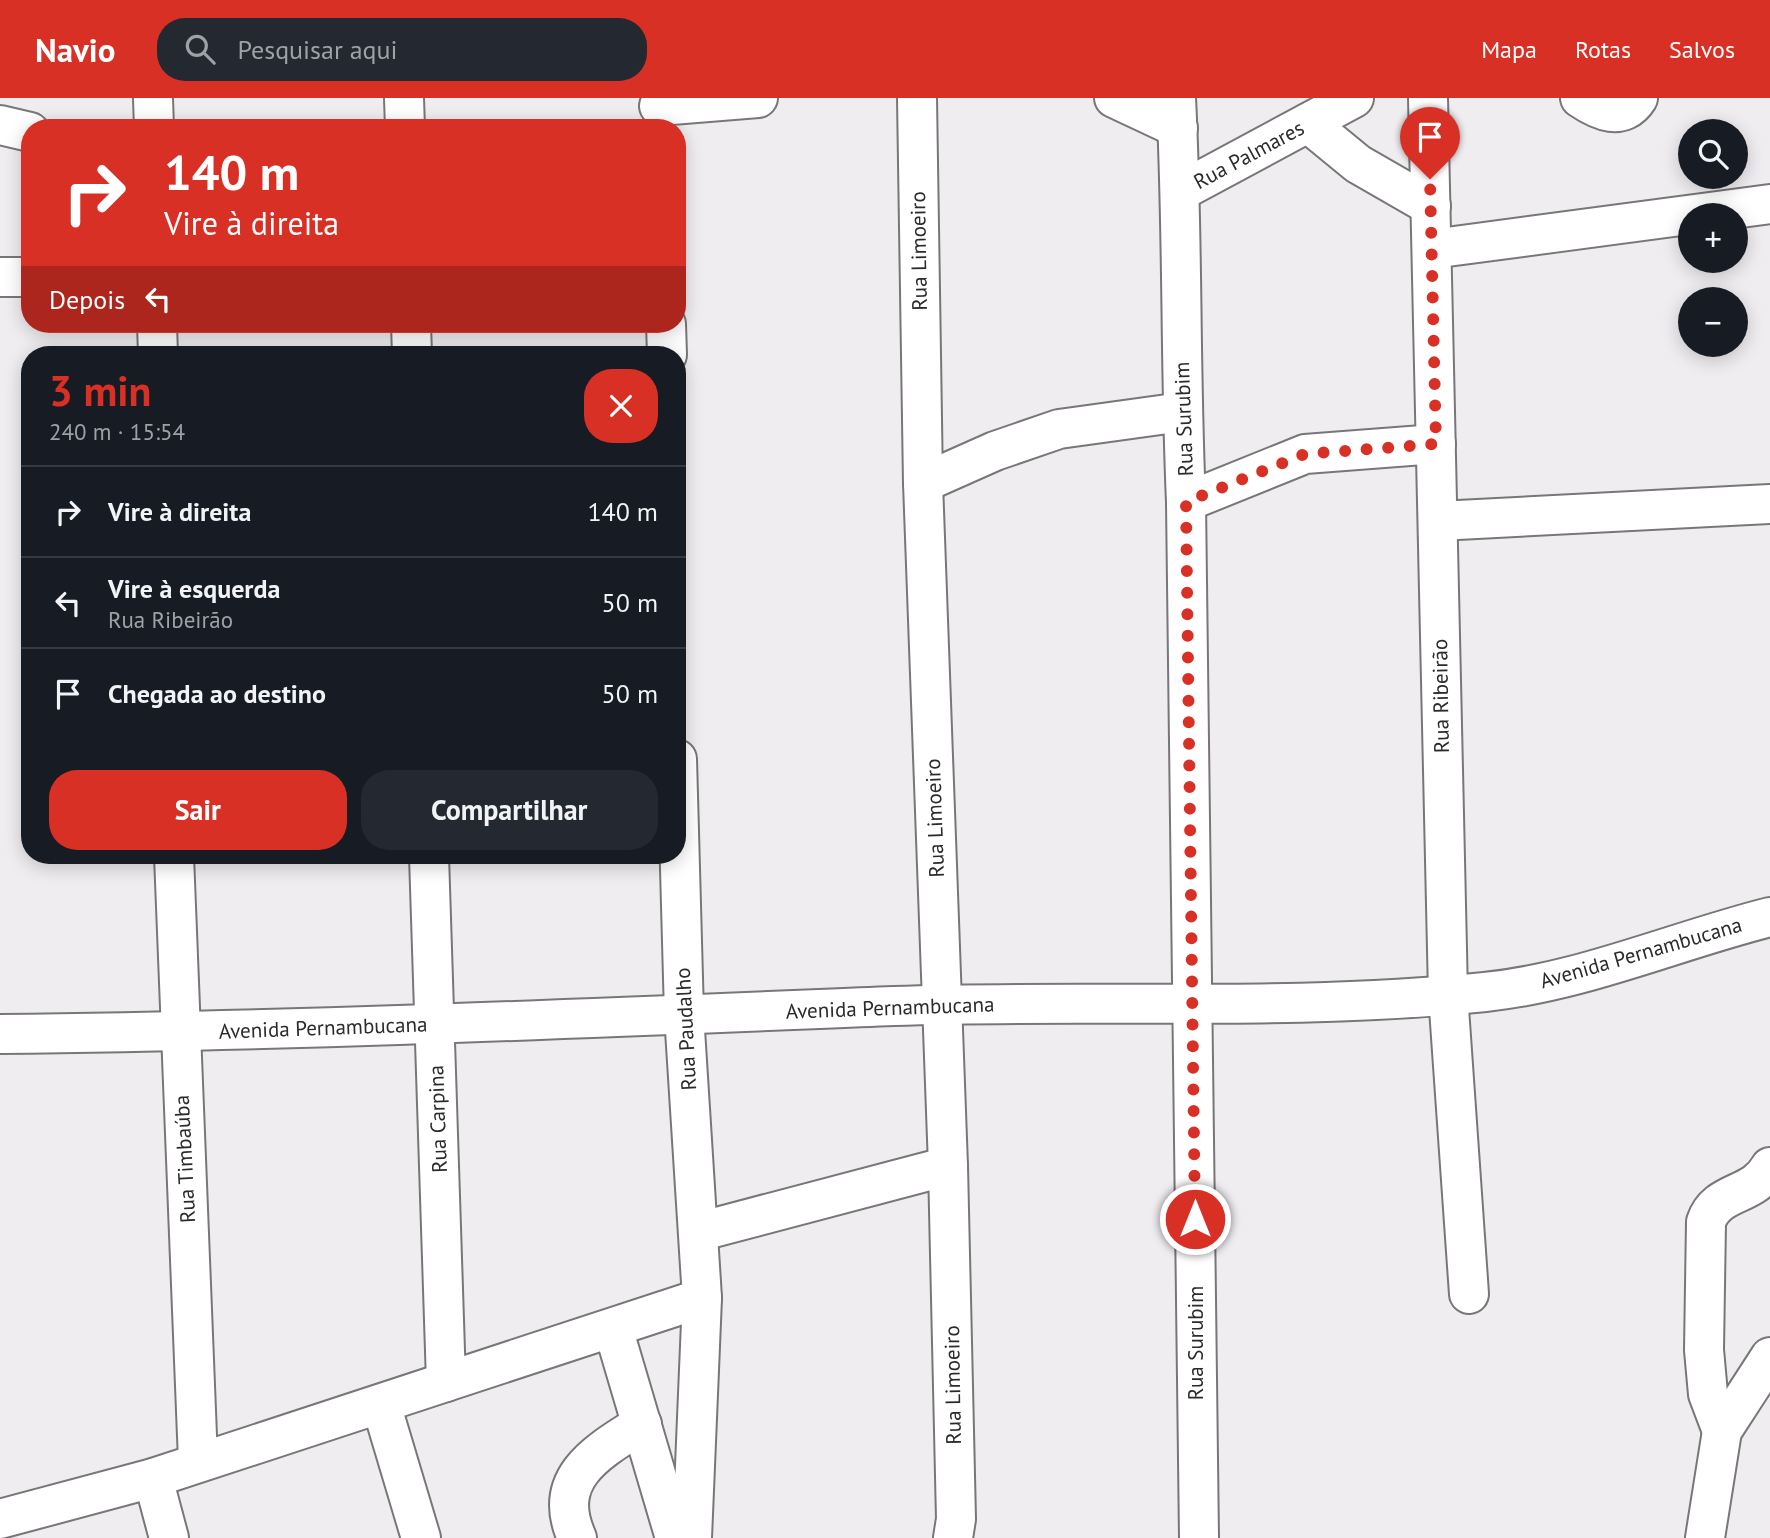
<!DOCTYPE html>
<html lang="pt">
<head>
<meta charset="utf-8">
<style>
	:root { --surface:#171b24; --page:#242831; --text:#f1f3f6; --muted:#9ea1a6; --line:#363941; --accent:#d93025 }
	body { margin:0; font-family:"PT Sans",sans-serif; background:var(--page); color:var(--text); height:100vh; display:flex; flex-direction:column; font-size:26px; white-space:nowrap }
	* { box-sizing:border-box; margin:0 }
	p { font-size:23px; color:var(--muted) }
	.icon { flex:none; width:38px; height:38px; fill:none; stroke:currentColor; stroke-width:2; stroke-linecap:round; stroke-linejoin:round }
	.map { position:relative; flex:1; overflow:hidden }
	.drawer { position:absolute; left:21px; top:248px; width:665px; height:518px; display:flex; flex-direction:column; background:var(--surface); border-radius:28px; box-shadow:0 4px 18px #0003 }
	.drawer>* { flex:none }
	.banner { position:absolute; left:21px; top:21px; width:665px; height:214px; border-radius:28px; box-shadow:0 4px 18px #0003; background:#d93025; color:#fff; overflow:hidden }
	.fabs { position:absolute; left:1678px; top:21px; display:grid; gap:14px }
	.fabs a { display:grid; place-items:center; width:70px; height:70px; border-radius:50%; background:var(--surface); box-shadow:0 4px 18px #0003; font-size:35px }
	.pin { position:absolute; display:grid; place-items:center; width:60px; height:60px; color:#fff; margin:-72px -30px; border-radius:50% 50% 50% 0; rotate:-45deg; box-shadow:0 0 7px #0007 }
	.pin .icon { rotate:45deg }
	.me { position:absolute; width:77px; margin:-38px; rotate:0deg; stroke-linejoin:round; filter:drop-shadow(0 0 5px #0008) }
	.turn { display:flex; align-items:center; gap:24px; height:147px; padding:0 28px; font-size:32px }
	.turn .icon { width:91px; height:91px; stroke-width:2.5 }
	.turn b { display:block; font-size:49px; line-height:60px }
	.then { display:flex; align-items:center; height:66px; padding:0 28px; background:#0003; gap:14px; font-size:26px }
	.round { display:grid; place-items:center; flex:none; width:74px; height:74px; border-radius:28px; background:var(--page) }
	.summary { display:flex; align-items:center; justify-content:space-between; height:119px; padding:0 28px }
	h1 { font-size:42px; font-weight:600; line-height:52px; color:var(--accent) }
	.primary-button { display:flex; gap:14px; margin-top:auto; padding:14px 28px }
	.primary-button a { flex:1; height:80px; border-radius:28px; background:var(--accent); color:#fff; font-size:28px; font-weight:600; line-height:80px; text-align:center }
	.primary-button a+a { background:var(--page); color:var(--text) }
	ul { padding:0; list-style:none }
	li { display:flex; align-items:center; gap:21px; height:91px; padding:0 28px; border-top:2px solid var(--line) }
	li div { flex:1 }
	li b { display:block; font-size:26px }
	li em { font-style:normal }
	header { display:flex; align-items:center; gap:42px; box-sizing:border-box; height:98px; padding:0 35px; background:var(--accent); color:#fff }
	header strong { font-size:33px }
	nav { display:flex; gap:38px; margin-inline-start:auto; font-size:24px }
	.search { width:490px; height:63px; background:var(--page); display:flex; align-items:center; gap:18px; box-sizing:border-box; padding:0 24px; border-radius:28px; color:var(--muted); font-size:26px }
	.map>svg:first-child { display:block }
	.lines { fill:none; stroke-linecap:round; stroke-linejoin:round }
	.minor-casing { stroke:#79767a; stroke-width:42 }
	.minor { stroke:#fff; stroke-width:38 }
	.route { stroke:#d93025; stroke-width:12; stroke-dasharray:0 21.6 }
	.labels { text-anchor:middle; stroke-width:7; stroke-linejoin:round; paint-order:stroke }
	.street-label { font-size:21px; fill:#2b2a2c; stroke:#fff }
</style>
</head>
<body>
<header>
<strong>Navio</strong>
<div class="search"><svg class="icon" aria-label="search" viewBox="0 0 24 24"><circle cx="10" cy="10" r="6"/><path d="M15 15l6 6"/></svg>Pesquisar aqui</div>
<nav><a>Mapa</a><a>Rotas</a><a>Salvos</a></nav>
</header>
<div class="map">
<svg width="1770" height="1440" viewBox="0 0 1770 1440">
	<rect width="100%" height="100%" fill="#f0edf1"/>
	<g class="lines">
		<defs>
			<g id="minor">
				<path d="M153,0L154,30"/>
				<path d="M404,0L405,30"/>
				<path d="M917,0L923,385L948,1068L956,1421L953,1440"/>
				<path d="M1114,0L1178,30"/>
				<path d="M1176,0C1183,135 1180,270 1186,404L1199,1440"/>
				<path d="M1428,0L1448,896L1469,1196"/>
				<path d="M1580,0C1599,13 1623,24 1638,0"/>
				<path d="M659,8L758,0"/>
				<path d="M1308,25L1358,66L1431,108"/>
				<path d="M0,27L30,34"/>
				<path d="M1181,93L1354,0"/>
				<path d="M1432,151L1770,106"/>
				<path d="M0,179H30"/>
				<path d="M157,226L158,257"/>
				<path d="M411,226L412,257"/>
				<path d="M666,226L667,257"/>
				<path d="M923,385L995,353L1059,331L1182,314"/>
				<path d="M1186,404L1305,356L1436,346"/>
				<path d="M1438,423L1770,406"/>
				<path d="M677,661L684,916L702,1200L692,1440"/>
				<path d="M174,758L198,1363"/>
				<path d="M429,758L446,1284"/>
				<path d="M0,936C298,933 596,920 894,908C1091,901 1288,914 1485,894C1582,884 1675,843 1770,819"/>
				<path d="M698,1134L948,1068"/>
				<path d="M613,1230L675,1440"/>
				<path d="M381,1306L421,1440"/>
				<path d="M1722,1333L1708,1296L1704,1252L1706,1124C1717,1091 1753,1100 1770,1069"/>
				<path d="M153,1380L169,1440"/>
				<path d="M0,1421L153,1380L702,1200"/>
				<path d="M577,1440C550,1380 597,1354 642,1326"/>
				<path d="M1705,1440L1722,1333L1770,1259"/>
			</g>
		</defs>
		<use href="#minor" class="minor-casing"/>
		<use href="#minor" class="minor"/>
	</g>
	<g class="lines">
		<path class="route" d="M1195,1121L1186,404L1305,356L1436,346L1430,81"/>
	</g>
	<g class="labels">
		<g class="street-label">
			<text transform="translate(1249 57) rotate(-28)" y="7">Rua Palmares</text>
			<text transform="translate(919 153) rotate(-91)" y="7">Rua Limoeiro</text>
			<text transform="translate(1184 321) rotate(-92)" y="7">Rua Surubim</text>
			<text transform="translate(1441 598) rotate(-91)" y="7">Rua Ribeirão</text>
			<text transform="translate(935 720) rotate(-92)" y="7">Rua Limoeiro</text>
			<text transform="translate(1641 855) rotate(-16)" y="7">Avenida Pernambucana</text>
			<text transform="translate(890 910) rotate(-2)" y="7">Avenida Pernambucana</text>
			<text transform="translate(323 930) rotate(-2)" y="7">Avenida Pernambucana</text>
			<text transform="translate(686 931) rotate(-93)" y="7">Rua Paudalho</text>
			<text transform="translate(438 1021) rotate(-92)" y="7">Rua Carpina</text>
			<text transform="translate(185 1061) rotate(-93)" y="7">Rua Timbaúba</text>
			<text transform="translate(1196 1245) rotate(-90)" y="7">Rua Surubim</text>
			<text transform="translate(953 1287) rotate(-91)" y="7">Rua Limoeiro</text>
		</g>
	</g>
</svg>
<div class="fabs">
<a><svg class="icon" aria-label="search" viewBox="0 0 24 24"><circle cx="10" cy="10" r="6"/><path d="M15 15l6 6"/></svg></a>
<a>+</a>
<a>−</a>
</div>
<div class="pin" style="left:1430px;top:81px;background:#d93025"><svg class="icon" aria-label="arrive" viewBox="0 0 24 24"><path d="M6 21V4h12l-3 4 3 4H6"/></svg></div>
<svg class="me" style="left:1195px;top:1121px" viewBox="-20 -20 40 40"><circle r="17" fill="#d93025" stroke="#fff" stroke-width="3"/><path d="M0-11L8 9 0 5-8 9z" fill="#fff"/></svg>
<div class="banner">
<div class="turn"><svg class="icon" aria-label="right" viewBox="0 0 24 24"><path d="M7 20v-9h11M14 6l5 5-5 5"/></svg><div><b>140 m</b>Vire à direita</div></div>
<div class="then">Depois<svg class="icon" aria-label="left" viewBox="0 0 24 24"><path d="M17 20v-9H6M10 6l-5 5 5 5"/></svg></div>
</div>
<section class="drawer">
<div class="summary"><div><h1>3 min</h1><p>240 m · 15:54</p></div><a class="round" style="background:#d93025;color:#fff"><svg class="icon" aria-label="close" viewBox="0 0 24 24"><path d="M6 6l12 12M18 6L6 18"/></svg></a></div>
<ul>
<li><svg class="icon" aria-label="right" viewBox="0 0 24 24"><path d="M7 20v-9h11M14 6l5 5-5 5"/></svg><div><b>Vire à direita</b></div><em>140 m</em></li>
<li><svg class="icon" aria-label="left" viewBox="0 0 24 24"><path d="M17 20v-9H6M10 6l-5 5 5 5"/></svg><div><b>Vire à esquerda</b><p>Rua Ribeirão</p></div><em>50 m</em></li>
<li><svg class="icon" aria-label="arrive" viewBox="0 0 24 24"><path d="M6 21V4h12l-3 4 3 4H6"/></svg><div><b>Chegada ao destino</b></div><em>50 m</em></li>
</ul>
<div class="primary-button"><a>Sair</a><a>Compartilhar</a></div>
</section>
</div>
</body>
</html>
